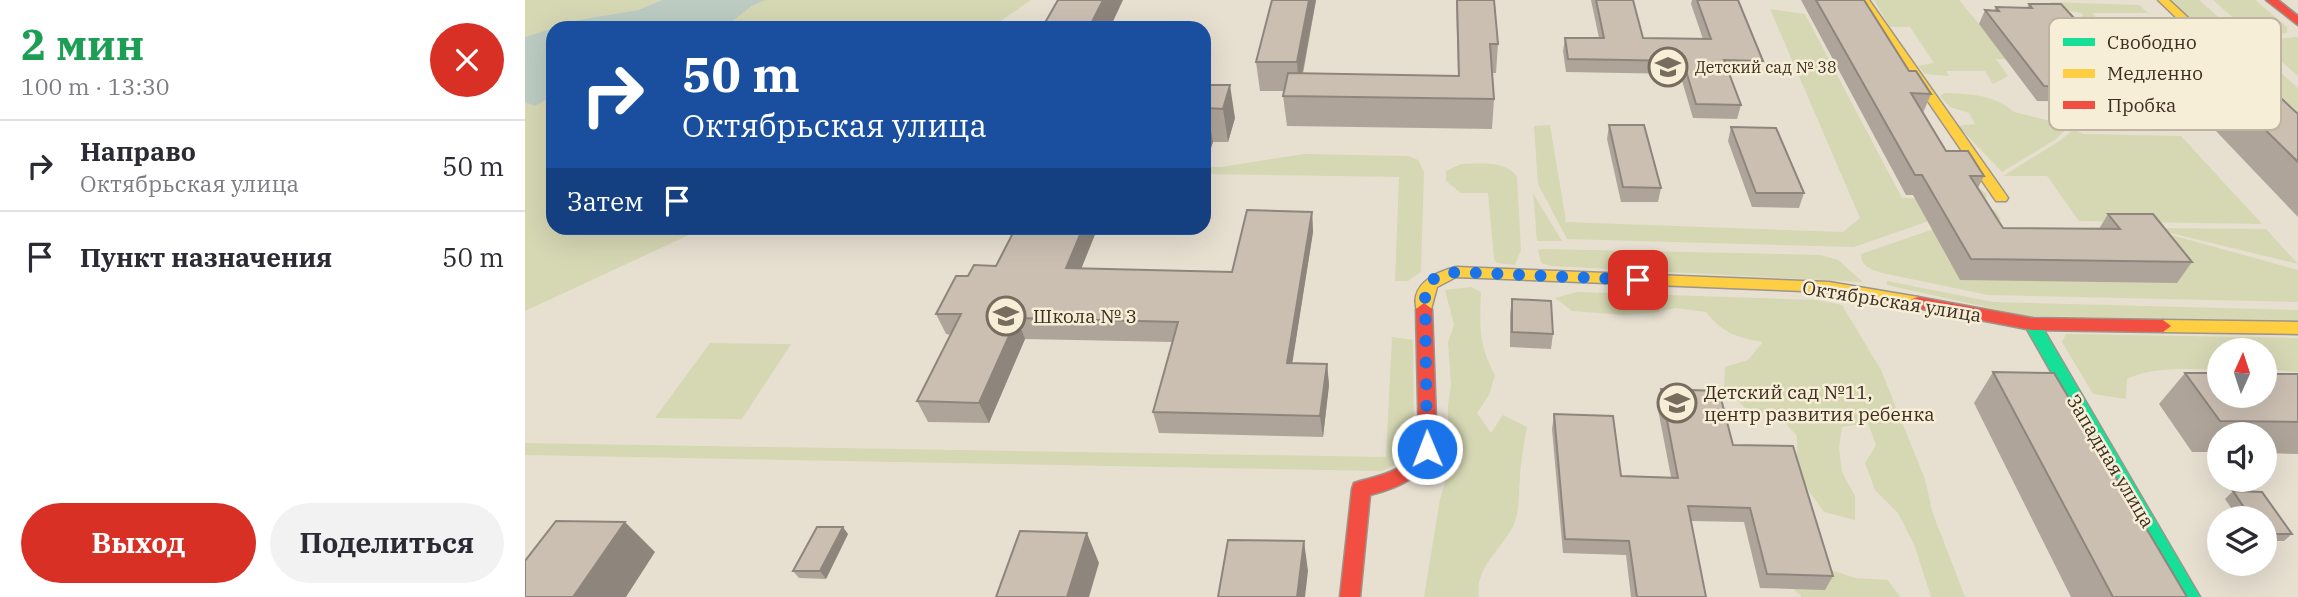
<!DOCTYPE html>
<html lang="ru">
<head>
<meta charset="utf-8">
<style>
	:root { --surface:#fff; --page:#f2f2f3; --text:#2b2b33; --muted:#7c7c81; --line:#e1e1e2; --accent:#d93025 }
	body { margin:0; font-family:"IBM Plex Serif",serif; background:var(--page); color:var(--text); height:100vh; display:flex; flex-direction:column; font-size:26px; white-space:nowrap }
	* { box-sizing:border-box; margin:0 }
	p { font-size:23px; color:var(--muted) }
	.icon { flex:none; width:38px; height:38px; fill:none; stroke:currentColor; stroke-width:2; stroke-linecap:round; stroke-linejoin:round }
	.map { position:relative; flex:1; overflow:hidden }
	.panel { display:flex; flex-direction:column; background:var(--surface); width:525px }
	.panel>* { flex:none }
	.guide { position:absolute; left:21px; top:21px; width:665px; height:214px; border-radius:21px; box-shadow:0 7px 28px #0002; background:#1a4fa0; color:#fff; overflow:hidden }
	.needle { width:46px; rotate:3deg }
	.fabs { position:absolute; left:1682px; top:338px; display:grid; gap:14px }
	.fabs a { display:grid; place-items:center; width:70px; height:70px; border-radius:50%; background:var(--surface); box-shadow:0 7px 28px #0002; font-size:35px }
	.pin { position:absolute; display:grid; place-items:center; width:60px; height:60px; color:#fff; margin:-30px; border-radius:14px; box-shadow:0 4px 10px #0006 }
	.me { position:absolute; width:77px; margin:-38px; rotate:359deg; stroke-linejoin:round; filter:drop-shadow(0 0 5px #0008) }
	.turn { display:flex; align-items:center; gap:24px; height:147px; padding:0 21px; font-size:32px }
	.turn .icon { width:91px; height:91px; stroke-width:2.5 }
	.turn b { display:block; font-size:49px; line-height:60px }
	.then { display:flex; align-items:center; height:66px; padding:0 21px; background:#0003; gap:14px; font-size:26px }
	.round { display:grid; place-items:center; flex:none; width:74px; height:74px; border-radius:37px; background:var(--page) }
	.overview { display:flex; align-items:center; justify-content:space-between; height:119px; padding:0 21px }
	h1 { font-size:42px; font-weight:700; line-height:52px; color:#1e9e55 }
	.action { display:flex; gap:14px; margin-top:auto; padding:14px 21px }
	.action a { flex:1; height:80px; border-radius:42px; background:var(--accent); color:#fff; font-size:28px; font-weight:700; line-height:80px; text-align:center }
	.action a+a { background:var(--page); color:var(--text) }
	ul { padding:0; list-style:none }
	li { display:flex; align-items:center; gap:21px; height:91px; padding:0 21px; border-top:2px solid var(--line) }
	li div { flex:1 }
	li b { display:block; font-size:26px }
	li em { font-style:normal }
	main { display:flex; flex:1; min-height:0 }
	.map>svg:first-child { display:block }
	.green { fill:#d6d7b3 }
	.water { fill:#bcccc2 }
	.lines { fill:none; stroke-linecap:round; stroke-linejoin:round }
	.fast-casing { stroke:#9c958a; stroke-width:3 }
	.slow-casing { stroke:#9c958a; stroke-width:3 }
	.jam-casing { stroke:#9c958a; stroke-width:3 }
	.fast { fill:#16e098; fill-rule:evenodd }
	.slow { fill:#ffcf43; fill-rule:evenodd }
	.jam { fill:#f24e42; fill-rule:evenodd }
	.wall { fill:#afa499 }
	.shaded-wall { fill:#8e867d }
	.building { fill:#cbbfb2; stroke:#8e867d; stroke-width:2 }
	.route { stroke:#1a73e8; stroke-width:12; stroke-dasharray:0 21.6 }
	.labels { text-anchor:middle; stroke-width:5; stroke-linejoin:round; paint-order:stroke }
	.far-poi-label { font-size:16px; fill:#3d2e20; stroke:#f7eed8; text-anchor:start }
	.street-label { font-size:19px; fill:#3d2e20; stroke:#f7eed8 }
	.poi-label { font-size:19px; fill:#3d2e20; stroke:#f7eed8; text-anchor:start }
	.key { fill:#f7eed8; stroke:#bfb4a1; stroke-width:2 }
	.key-label { font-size:19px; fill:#3d2e20 }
</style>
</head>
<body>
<main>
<section class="panel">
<div class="overview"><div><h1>2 мин</h1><p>100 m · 13:30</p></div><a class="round" style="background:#d93025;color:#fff"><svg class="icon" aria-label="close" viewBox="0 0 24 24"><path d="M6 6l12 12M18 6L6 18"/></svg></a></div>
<ul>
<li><svg class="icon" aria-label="right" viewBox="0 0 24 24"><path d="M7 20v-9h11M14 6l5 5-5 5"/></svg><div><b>Направо</b><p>Октябрьская улица</p></div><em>50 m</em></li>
<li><svg class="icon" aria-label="arrive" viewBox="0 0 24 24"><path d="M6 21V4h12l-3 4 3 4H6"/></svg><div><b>Пункт назначения</b></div><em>50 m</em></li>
</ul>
<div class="action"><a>Выход</a><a>Поделиться</a></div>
</section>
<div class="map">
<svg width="1773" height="597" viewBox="0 0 1773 597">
	<rect width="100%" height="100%" fill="#e7e0d1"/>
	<g class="green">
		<path d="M0,0H137L113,10L53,20L0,37Z"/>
		<path d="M241,0H506L465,28H189L205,23L227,6Z"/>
		<path d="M1349,0H1434L1454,24L1527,13L1629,55L1678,68L1581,66L1576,61L1471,59L1483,76L1468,84L1460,71H1421L1424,76L1400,74L1393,66L1409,63L1385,27H1365Z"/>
		<path d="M1645,0H1674L1717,38L1684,37Z"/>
		<path d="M1688,0H1730L1762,27V33L1730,37Z"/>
		<path d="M1525,2L1614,5L1623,13H1567L1575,22L1633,23L1639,21L1656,33L1651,36L1673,47L1652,42L1633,43L1641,51L1666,53L1658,55L1669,59L1666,62L1630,53L1551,18L1558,16L1557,13L1531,9Z"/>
		<path d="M1245,9L1280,14L1377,198L1446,200L1433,172L1463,195L1456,203L1329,247L1042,239L1013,184L1009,126L1025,125L1041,222L1318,232L1335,218Z"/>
		<path d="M1773,37V76L1734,42L1769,37Z"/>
		<path d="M1688,41H1721L1773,88V118Z"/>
		<path d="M1419,93C1444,94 1469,94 1489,112L1545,126L1531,139L1477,172L1433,126L1450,124L1444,113L1425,107L1415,96Z"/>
		<path d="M28,96V228H179L0,311V102Z"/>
		<path d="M1549,129L1558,134L1656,136L1737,224L1554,221L1522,176H1478L1536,140Z"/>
		<path d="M779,154L884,156L893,160L899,171L896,272L883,281H870L874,177L679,174V167H696Z"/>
		<path d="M936,164C954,164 981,160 992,177L996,250L990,265L972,263L969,259L963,193H936L921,181V171Z"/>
		<path d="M1008,193L1037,241H1012Z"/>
		<path d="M1464,210H1470L1476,219L1458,233L1571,234L1564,227L1621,228L1773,270V302L1463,295L1357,273C1346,269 1336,267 1336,254Z"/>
		<path d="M1625,228L1741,229L1773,264Z"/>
		<path d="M1018,249L1296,255L1313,260L1338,282L1026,266L1016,263L1013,250Z"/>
		<path d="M1362,281L1468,302L1773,310V321L1501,316L1362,285Z"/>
		<path d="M946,287L956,292C955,326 953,344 970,375L964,395L952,413L966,433L978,415L1002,427C999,443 996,460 995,476C993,494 996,513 986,530C973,552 950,569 954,597H899L915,499L923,473V406L926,385L923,342L929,325L920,290Z"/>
		<path d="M1052,292L1292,300L1317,305L1356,370L1400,479L1407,511L1440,597H1406L1390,547L1373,513L1350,490L1340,463L1351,445L1343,423L1317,427L1314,448L1317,472L1330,496V520L1299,512L1279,484L1272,459V436L1255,417L1220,408L1199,387L1200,367L1223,360L1238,342C1211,337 1199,334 1181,312L1150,308L1128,313L1099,315L1047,311L1030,298Z"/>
		<path d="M1541,334L1773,338V372L1740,369V350H1694V370C1664,369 1629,366 1602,379L1601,399L1568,394L1537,342Z"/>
		<path d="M867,337L888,340L889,455L857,471L0,455V443L861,457Z"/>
		<path d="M185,343L266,344L217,419L130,418Z"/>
		<path d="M1285,563L1330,578L1363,580L1375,597H1277L1253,574Z"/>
	</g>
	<path class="water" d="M137,0H241L227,6L205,23L189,28H28V96L10,106L0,102V37L53,20L113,10Z"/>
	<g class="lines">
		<defs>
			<path id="fast" d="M1507,318L1513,320L1675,597H1654L1499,324Z"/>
			<g id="slow">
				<path d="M1334,0H1344L1481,195L1483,198L1481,201H1471Z"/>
				<path d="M1633,0H1644L1773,120V131L1768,130Z"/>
				<path d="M931,267L1304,282L1393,297L1401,303L1393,309L1304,292L931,277L912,287L905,313H893C882,286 910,272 931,267Z"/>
				<path d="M1638,320L1773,322V334L1638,332L1630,326Z"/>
			</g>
			<g id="jam">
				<path d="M1741,0H1753L1773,16V25Z"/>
				<path d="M1393,297L1507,318L1638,320L1646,326L1638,332L1507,330L1387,307L1385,303L1387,299Z"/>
				<path d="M899,303L907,309L912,448C897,477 876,487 845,495L835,597H815L827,489L829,483C855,475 879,473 894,447L891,309Z"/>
			</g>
		</defs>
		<use href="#fast" class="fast-casing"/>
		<use href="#slow" class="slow-casing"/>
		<use href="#jam" class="jam-casing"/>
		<use href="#fast" class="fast"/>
		<use href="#slow" class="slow"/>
		<use href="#jam" class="jam"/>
	</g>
	<g class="wall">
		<path d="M791,0L778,74L933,76L931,0H969L973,44L971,73H967L969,99L967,129L762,126L758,96L759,91H735L731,62Z"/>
		<path d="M1066,0H1108L1118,38L1178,39L1166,4L1167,0H1213L1238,61L1235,75L1204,74L1216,105L1212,119L1168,118L1155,74L1041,72L1038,51L1040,38H1074Z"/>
		<path d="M1276,0H1339L1384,71L1406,94L1398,113L1421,151L1459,176L1453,188L1478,228L1574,229L1583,214L1667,262L1652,283L1435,280L1388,195H1381Z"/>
		<path d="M1504,4L1588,60L1618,87L1609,102L1512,101L1454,24L1460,10L1469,11L1471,7L1502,8Z"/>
		<path d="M1666,57L1773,114V217L1648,86Z"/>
		<path d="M679,85L710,118L703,142H688L686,148H679Z"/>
		<path d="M1084,125L1136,188L1133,202H1096L1082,139Z"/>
		<path d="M1206,127L1279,193L1274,208L1227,207L1203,141Z"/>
		<path d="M787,212L788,232L767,363L802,364L804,385L798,437L634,433L628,412L648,342L500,339L464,423L403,422L392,401L426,335L421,334L411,314L443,276L471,266L502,231L504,228H581L579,232H571L556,269L707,272Z"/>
		<path d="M987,299L1028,334L1026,349L985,347V314Z"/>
		<path d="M1468,372L1662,597H1546L1449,403Z"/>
		<path d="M1660,373L1773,374V454L1740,453V434H1694V452H1667L1634,404Z"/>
		<path d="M1136,389L1208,445L1308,576L1300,590L1235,588L1219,522L1166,521L1181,597H1106L1101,555L1038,553L1027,429L1029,414L1096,476L1146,477L1132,404Z"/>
		<path d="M1708,491L1767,534L1759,541H1740V518H1713L1700,499Z"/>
		<path d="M323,534L301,579L274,578L268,571Z"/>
	</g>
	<g class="shaded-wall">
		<path d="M578,0H598L585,28H564Z"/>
		<path d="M784,0H791L774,91L772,62Z"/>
		<path d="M705,85L710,118L703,142L698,109Z"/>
		<path d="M682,108L688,142L686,148L680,114Z"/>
		<path d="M787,212L788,232L764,384L762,363Z"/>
		<path d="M558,228H569L571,232L548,289L541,268Z"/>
		<path d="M492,318L500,339L464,423L454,403Z"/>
		<path d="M802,364L804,385L798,437L795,416Z"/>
		<path d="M100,522L130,552L101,597H48Z"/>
		<path d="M318,527L323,534L301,579L295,571Z"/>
		<path d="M562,533L574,563L564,597H542Z"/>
		<path d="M779,541L783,571L780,597H772Z"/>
	</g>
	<g class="building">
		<path d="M533,0H578L564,28H517Z"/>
		<path d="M747,0H784L772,62H731Z"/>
		<path d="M932,0H969L973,44H965L969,99L758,96L763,73L934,76Z"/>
		<path d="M1071,0H1108L1118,38L1186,39L1172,0H1213L1238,61L1199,60L1216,105L1171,104L1158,61L1043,59L1040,38H1079Z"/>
		<path d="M1291,0H1339L1384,71H1391L1406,94L1386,93L1421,151H1443L1459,176H1445L1478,228L1595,229L1583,214H1628L1667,262L1446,259L1397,175H1390Z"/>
		<path d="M1504,4H1536L1588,60H1592L1618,87L1519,86L1460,10L1474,11L1471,7L1507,8Z"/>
		<path d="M1666,57H1712L1773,114V162Z"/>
		<path d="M679,85H705L698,109L682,108L680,114H679Z"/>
		<path d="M1084,125H1119L1136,188L1098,187Z"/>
		<path d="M1206,127L1251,128L1279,193H1231Z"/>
		<path d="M722,210L787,212L762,363L802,364L795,416L628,412L653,322L492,318L454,403L392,401L436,314H411L431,276H443L449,265L471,266L489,231H502L504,228H558L541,268L707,272Z"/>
		<path d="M987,299L1026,301L1028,334L987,332Z"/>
		<path d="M1468,372L1529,373L1662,597H1588Z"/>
		<path d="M1660,373H1694V396H1740V374H1773V422L1695,421Z"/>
		<path d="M1136,389L1194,391L1208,445L1268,446L1308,576L1242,574L1225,508L1163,506L1181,597H1112L1104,541L1040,539L1029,414L1088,416L1096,476L1153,478Z"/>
		<path d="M1708,491L1737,492L1767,534H1740V518H1726Z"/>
		<path d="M31,521L100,522L48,597H0V561Z"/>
		<path d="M292,527H318L295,571H268Z"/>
		<path d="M495,531L562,533L542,597H471Z"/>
		<path d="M703,540L779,541L772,597H693Z"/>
	</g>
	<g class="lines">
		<path class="route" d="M902,449L900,294C904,276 915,276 931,272L1113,280"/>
	</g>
	<defs>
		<symbol id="school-ring" viewBox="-11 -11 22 22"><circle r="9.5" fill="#f7eed8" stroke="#786c5e" stroke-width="1.5"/><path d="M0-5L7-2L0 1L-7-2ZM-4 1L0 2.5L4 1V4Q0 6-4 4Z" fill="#786c5e"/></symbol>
	</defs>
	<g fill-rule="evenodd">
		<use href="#school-ring" x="1121" y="45" width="44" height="44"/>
		<use href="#school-ring" x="459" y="294" width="44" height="44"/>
		<use href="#school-ring" x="1130" y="381" width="44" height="44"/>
	</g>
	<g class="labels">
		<g class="far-poi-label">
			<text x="1170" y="73">Детский сад № 38</text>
		</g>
		<g class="street-label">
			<text transform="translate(1367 301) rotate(9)" y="7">Октябрьская улица</text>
			<text transform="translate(1586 461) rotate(59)" y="7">Западная улица</text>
		</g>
		<g class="poi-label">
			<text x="508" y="323">Школа № 3</text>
			<text x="1179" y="399">Детский сад №11,<tspan x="1179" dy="22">центр развития ребенка</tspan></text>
		</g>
	</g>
	<rect x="1524" y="18" width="232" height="112" rx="10" class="key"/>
	<rect x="1538" y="38" width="32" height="8" fill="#16e098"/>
	<rect x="1538" y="69" width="32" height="9" fill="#ffcf43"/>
	<rect x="1538" y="101" width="32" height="8" fill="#f24e42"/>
	<g class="key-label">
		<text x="1582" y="49">Свободно</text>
		<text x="1582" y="80">Медленно</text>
		<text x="1582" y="112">Пробка</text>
	</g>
</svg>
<div class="fabs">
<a><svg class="needle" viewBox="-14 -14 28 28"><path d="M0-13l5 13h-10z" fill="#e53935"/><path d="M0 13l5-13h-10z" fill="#7c7c81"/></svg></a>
<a><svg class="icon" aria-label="sound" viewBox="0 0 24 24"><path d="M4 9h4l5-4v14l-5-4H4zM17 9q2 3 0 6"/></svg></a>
<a><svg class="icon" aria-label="layers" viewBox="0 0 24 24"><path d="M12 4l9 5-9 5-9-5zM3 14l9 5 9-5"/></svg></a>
</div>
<div class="pin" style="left:1113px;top:280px;background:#d93025"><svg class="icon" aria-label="arrive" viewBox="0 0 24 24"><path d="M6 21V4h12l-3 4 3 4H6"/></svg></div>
<svg class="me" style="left:902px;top:449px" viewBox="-20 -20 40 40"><circle r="17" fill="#1a73e8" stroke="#fff" stroke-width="3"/><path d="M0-11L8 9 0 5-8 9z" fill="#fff"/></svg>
<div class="guide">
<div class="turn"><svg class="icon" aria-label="right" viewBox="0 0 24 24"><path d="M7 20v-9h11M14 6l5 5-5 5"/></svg><div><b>50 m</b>Октябрьская улица</div></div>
<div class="then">Затем<svg class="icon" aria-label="arrive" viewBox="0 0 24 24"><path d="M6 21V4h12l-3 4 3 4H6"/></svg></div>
</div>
</div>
</main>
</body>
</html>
